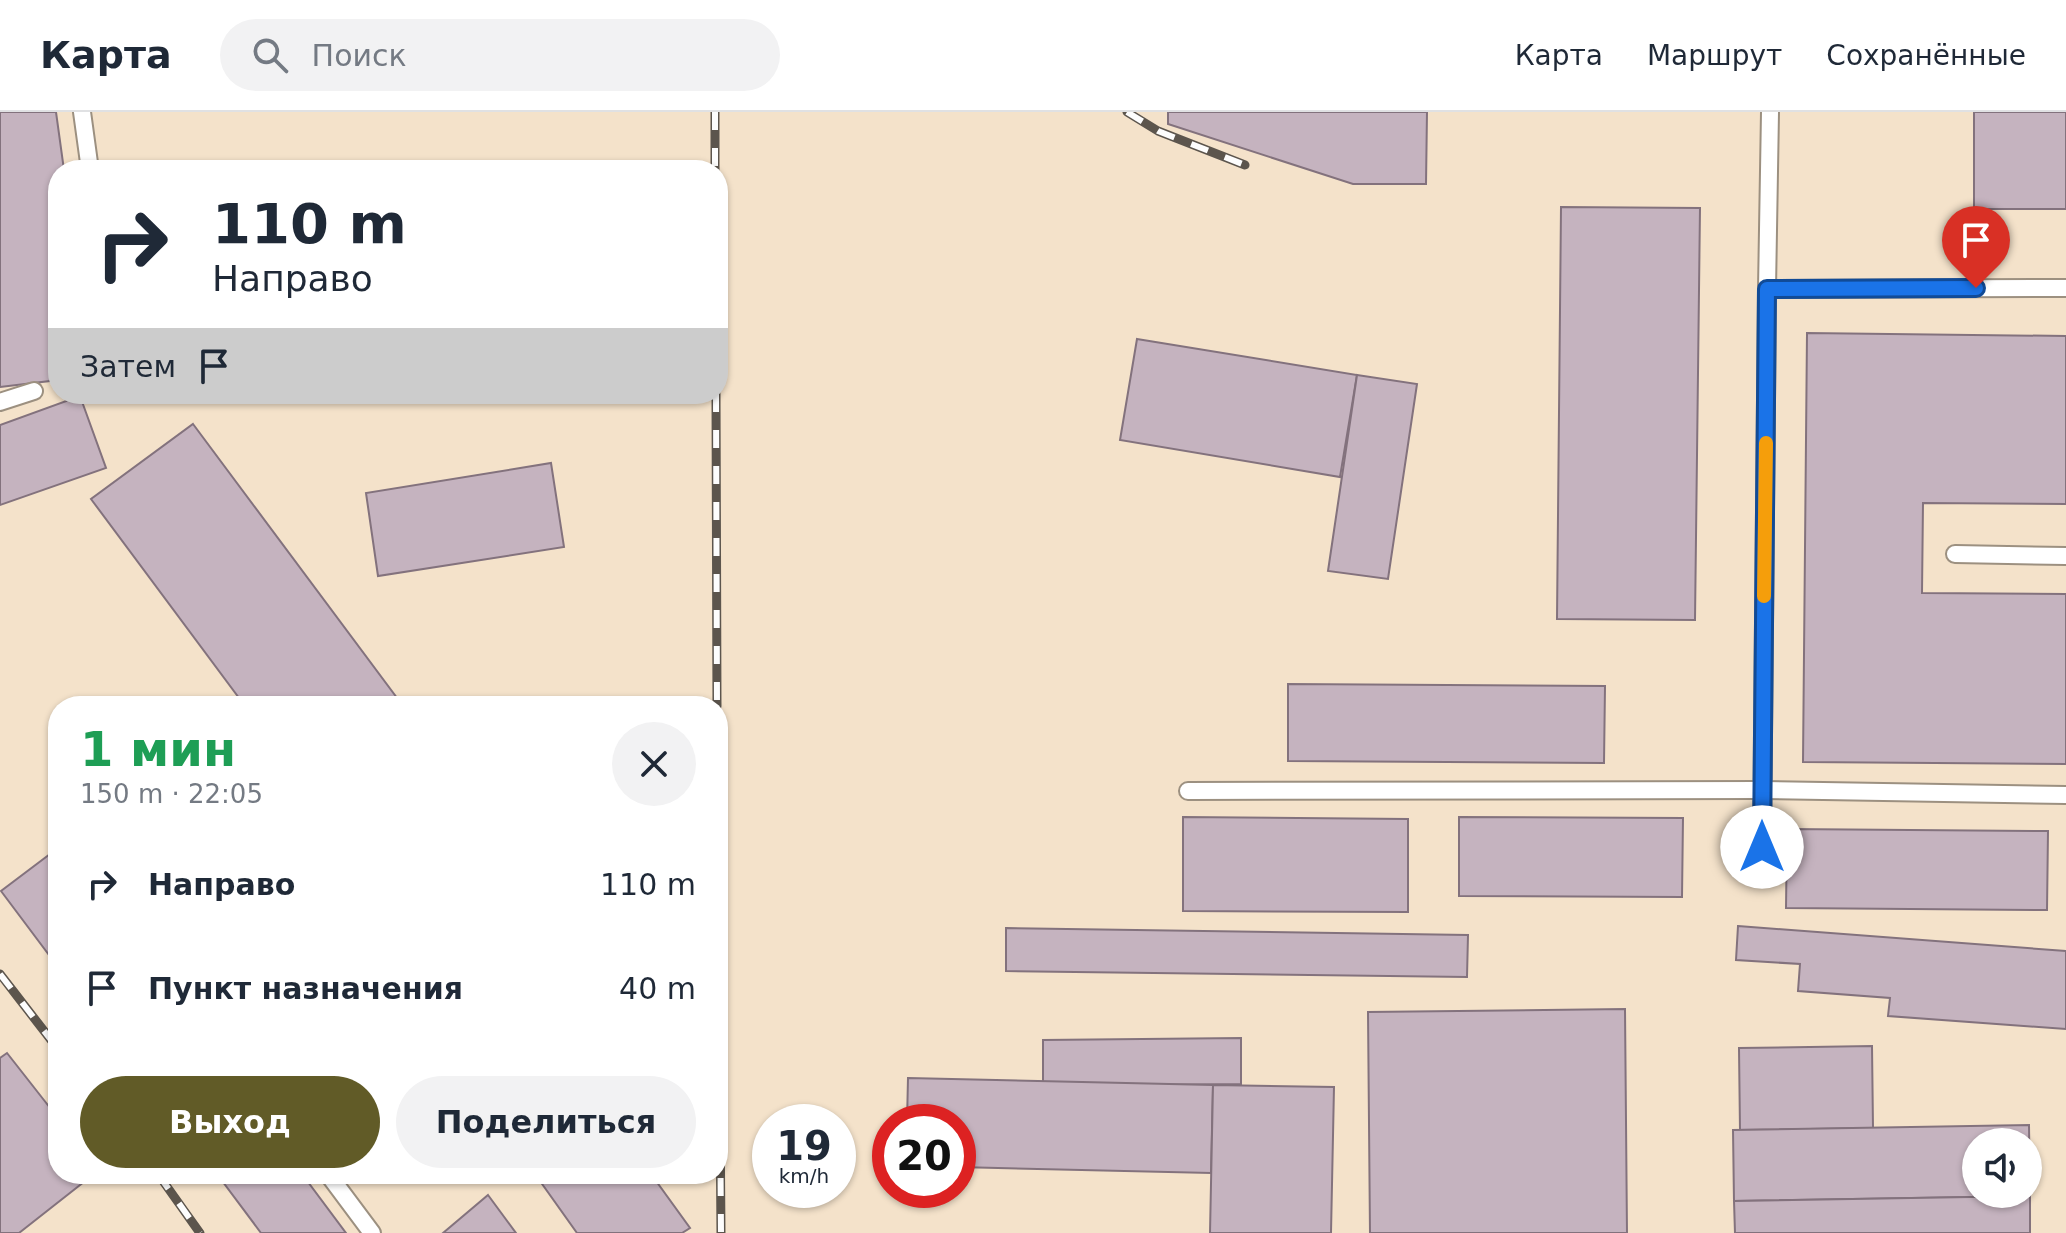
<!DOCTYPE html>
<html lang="ru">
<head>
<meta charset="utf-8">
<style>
	:root { --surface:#fff; --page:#f2f2f3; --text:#1f2937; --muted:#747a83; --line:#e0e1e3; --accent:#615b27 }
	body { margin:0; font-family:"DejaVu Sans",sans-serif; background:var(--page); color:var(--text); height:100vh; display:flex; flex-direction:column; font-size:30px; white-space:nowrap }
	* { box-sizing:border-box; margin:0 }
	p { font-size:26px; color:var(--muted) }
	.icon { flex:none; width:44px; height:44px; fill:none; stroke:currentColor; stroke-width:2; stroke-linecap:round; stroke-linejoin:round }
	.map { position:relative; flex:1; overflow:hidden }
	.sheet { position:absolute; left:48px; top:584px; width:680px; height:488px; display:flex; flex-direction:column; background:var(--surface); border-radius:32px; box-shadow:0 2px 6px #0004 }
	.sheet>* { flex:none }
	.banner { position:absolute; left:48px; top:48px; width:680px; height:244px; border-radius:32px; box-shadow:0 2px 6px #0004; background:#fff; color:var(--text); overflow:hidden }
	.buttons { position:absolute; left:1962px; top:1016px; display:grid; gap:16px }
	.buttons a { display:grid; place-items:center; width:80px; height:80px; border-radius:50%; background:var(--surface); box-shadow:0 2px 6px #0004; font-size:40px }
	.speed { position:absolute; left:752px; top:992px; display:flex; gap:16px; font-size:40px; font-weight:700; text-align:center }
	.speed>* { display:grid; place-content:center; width:104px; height:104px; border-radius:50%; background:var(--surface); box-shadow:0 2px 6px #0004; line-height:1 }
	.speed small { font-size:20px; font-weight:400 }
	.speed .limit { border:12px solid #d22; background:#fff; color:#111 }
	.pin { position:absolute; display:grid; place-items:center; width:68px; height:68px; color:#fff; margin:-82px -34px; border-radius:50% 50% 50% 0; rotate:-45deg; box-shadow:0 0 8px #0007 }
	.pin .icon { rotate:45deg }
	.me { position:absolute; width:88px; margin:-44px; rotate:0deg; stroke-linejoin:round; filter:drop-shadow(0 0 6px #0008) }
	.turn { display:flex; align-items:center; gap:28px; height:168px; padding:0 32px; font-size:36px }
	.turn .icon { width:104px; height:104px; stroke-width:2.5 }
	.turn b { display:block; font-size:56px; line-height:68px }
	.then { display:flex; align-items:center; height:76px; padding:0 32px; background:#0003; gap:16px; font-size:30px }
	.round { display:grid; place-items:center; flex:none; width:84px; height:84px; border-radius:42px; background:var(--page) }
	.head { display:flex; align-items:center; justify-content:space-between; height:136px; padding:0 32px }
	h1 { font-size:48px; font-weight:600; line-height:60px; color:#1e9e55 }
	.button { display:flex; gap:16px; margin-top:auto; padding:16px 32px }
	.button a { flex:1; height:92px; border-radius:48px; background:var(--accent); color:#fff; font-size:32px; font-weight:600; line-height:92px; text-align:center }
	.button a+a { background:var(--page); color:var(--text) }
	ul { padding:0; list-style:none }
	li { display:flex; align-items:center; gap:24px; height:104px; padding:0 32px }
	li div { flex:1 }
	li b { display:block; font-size:30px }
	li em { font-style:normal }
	header { display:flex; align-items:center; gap:48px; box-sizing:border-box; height:112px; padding:0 40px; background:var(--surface); border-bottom:2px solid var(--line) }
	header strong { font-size:38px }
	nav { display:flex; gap:44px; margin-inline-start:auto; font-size:28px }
	.search { width:560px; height:72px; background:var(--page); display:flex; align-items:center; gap:20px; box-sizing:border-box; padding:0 28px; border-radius:44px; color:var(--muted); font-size:30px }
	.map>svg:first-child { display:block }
	.built { fill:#f4e2ca; fill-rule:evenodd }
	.building { fill:#c5b3bf; stroke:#83727d; stroke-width:2; fill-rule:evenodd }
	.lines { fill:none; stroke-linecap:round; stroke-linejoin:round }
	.service-casing { stroke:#9c9080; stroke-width:20 }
	.service { stroke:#fff; stroke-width:16 }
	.rail-casing { stroke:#5c554d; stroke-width:9 }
	.rail { stroke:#fdfdfd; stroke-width:6; stroke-dasharray:18; stroke-linecap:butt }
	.route-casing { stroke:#114b97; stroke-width:20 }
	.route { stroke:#1a73e8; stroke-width:14 }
	.slow { stroke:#f59e0b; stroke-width:14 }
</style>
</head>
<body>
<header>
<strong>Карта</strong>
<div class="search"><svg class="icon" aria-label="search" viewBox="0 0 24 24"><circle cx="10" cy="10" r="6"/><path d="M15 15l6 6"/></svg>Поиск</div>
<nav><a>Карта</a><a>Маршрут</a><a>Сохранённые</a></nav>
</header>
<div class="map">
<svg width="2066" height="1121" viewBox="0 0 2066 1121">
	<rect width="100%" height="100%" fill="#fceedc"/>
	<path class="built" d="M0,0H2066V1121H0ZM58,58H718V282H58ZM58,594H718V1062H58ZM770,1010H838V1078H770ZM890,1010H958V1078H890ZM1976,1030H2028V1082H1976Z"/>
	<g class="building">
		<path d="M0,0H56L64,58H58V268L0,275Z"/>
		<path d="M1168,0H1427L1426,72H1353L1168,12Z"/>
		<rect x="1974" y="0" width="92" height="97"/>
		<path d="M1561,95L1700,96L1695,508L1557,507Z"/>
		<path d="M1807,221L2066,224V392L1923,391L1922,481L2066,482V652L1803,650Z"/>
		<path d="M1137,227L1357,263L1340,365L1120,328Z"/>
		<path d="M1357,263L1417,272L1388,467L1328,459Z"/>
		<path d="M80,284L106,356L0,393V313Z"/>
		<path d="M193,312L403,594H245L91,387Z"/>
		<path d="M551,351L564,435L378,464L366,381Z"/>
		<path d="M1288,572L1605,574L1604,651L1288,649Z"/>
		<path d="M1183,705L1408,707V800L1183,799Z"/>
		<path d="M1459,705L1683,706L1682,785L1459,784Z"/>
		<path d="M1787,717L2048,719L2047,798L1786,796Z"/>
		<path d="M58,736V855L1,779Z"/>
		<path d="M1738,814L2066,839V917L1888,904L1890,886L1798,879L1800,852L1736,848Z"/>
		<path d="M1006,816L1468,823L1467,865L1006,859Z"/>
		<path d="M1625,897L1627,1121H1370L1368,900Z"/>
		<path d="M1241,926V972L1043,974V928Z"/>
		<path d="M1872,934L1873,1016L1740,1018L1739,936Z"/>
		<path d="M7,941L58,1006V1062H94L19,1121H0V946Z"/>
		<path d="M908,966L1213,973L1211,1061L958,1055V1010H907Z"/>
		<path d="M1213,973L1334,975L1331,1121H1210Z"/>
		<path d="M2029,1013L2030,1084L1734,1089L1733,1018ZM1976,1030H2028V1082H1976Z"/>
		<path d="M217,1062H302L346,1121H261Z"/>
		<path d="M535,1062H651L690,1116L682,1121H577Z"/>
		<path d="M488,1083L516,1121H443Z"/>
		<path d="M2030,1084V1121H1735L1734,1089Z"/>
	</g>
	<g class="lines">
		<defs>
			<g id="service">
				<path d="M82,0L90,58"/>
				<path d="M1770,0L1767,177L2066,176"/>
				<path d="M0,290L34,279"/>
				<path d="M1955,442L2066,444"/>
				<path d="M1188,679L1762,678L2066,683"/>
				<path d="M1762,735L1767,177"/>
				<path d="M328,1062L372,1121"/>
			</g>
		</defs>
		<use href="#service" class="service-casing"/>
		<use href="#service" class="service"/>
		<defs>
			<g id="rail">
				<path d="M715,0V58"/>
				<path d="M1127,0L1158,19L1245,53"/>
				<path d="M716,282L717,594"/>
				<path d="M718,742L721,1121"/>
				<path d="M0,862L58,937"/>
				<path d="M158,1062L200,1121"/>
			</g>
		</defs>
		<use href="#rail" class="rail-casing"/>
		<use href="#rail" class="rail"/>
	</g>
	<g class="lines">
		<defs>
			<path id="route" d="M1762,735L1767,177L1976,176"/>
		</defs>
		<use href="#route" class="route-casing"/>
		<use href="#route" class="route"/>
		<path class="slow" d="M1764,484L1766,331"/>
	</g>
</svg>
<div class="buttons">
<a><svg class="icon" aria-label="sound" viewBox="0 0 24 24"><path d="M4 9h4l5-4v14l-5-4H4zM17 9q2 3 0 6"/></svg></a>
</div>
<div class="speed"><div>19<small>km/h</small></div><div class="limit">20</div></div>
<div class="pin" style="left:1976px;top:176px;background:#d93025"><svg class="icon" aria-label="arrive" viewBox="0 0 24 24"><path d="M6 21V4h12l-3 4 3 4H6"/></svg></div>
<svg class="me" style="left:1762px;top:735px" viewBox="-20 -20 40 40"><circle r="19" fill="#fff"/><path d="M0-13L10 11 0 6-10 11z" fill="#1a73e8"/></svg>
<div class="banner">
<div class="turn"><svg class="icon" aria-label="right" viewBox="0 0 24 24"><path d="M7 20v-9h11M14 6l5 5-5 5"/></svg><div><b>110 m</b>Направо</div></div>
<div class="then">Затем<svg class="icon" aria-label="arrive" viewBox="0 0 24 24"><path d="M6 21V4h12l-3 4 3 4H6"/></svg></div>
</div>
<section class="sheet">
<div class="head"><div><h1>1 мин</h1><p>150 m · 22:05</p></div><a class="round"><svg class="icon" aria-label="close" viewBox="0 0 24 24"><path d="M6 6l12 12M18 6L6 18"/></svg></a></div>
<ul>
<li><svg class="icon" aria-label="right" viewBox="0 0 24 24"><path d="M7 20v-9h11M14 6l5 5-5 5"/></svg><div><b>Направо</b></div><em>110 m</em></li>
<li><svg class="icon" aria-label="arrive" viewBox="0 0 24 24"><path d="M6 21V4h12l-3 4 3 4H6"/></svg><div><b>Пункт назначения</b></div><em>40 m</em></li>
</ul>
<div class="button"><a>Выход</a><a>Поделиться</a></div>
</section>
</div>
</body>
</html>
